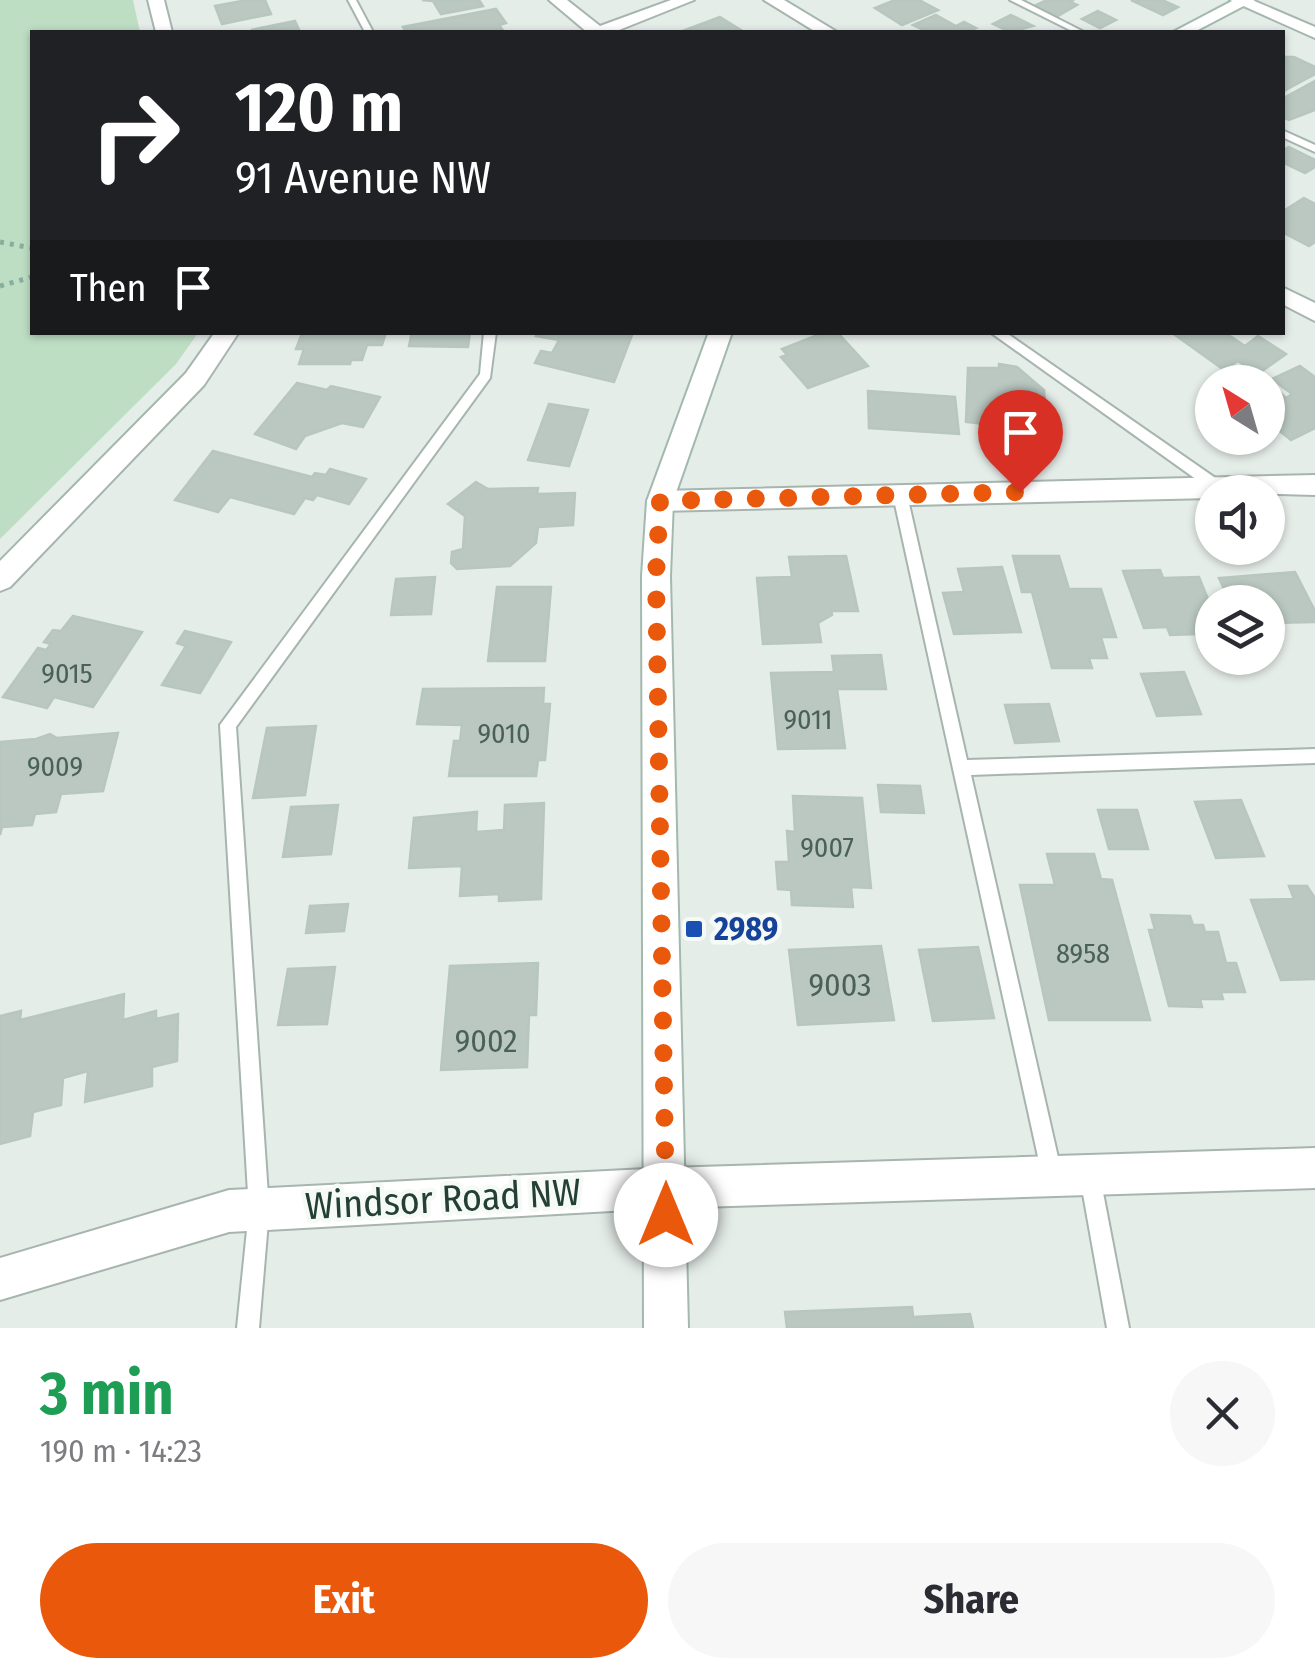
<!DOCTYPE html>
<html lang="en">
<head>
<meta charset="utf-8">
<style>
	:root { --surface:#fff; --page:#f7f7f7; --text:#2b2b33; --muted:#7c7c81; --accent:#ea580c }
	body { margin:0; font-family:"Fira Sans Condensed",sans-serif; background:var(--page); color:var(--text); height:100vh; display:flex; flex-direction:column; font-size:38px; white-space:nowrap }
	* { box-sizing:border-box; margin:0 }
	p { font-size:32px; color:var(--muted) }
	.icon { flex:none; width:55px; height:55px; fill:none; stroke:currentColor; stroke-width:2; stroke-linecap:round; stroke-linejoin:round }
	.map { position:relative; height:1328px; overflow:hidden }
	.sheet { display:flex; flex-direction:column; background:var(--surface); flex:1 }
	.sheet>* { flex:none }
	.top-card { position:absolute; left:30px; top:30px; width:1255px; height:305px; border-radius:0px; box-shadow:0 2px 8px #0004; background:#202124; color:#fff; overflow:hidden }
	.needle { width:65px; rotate:323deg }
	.controls { position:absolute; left:1195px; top:365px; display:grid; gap:20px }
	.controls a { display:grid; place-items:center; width:90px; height:90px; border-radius:50%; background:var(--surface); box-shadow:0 2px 8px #0004; font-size:50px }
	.pin { position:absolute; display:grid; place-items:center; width:85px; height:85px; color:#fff; margin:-102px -42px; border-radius:50% 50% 50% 0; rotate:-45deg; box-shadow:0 0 10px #0007 }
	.pin .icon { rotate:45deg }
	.me { position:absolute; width:110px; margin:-55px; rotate:0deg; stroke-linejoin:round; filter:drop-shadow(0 0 8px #0008) }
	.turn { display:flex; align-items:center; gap:35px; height:210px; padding:0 40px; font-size:45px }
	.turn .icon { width:130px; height:130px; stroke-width:2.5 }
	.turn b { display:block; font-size:70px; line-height:85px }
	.then { display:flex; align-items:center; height:95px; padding:0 40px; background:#0003; gap:20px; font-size:38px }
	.round { display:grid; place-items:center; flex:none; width:105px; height:105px; border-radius:52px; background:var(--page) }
	.summary { display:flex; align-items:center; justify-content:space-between; height:170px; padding:0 40px }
	h1 { font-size:60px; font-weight:700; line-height:75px; color:#1e9e55 }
	.button { display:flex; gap:20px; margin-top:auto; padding:20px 40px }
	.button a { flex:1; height:115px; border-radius:60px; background:var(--accent); color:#fff; font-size:40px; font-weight:700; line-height:115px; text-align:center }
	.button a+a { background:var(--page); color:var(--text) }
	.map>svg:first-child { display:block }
	.green { fill:#bedec4 }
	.building { fill:#bac8c1; stroke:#b7c7bf; stroke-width:2.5 }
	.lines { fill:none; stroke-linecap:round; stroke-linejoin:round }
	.lane-casing { stroke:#a7b5af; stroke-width:4 }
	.street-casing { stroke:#a7b5af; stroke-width:4 }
	.secondary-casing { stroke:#a3b9af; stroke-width:4 }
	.path { stroke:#86b09e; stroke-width:5; stroke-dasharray:4 6; stroke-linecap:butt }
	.lane { fill:#fff; fill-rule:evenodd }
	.street { fill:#fff; fill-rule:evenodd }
	.secondary { fill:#fff; fill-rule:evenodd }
	.route { stroke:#ea580c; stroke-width:18; stroke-dasharray:0 32.4 }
	.transit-dot { fill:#1a4fb4; stroke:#f5faf7; stroke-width:4 }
	.labels { text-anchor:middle; stroke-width:9; stroke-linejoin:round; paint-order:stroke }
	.number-label { font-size:28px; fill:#4a6158 }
	.transit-label { font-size:32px; font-weight:bold; fill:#164399; stroke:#f5faf7; text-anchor:start }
	.near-number-label { font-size:32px; fill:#4a6158 }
	.near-street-label { font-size:38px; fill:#243f35; stroke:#f5faf7 }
</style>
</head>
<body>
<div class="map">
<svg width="1315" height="1328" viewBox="0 0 1315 1328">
	<rect width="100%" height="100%" fill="#e5ede9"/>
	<path class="green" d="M0,0H133L140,32H32V332L198,333L176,364L0,539Z"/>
	<g class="building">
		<path d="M247,0H265L271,14L222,24L215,6Z"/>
		<path d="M422,0H479L483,6L441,14L433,1Z"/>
		<path d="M895,0H919L938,10L902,25L875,8Z"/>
		<path d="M1047,0H1074L1070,2L1077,5L1056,17L1034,6Z"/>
		<path d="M1131,0H1162L1178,7L1163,15Z"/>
		<path d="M496,9L506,23L499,25L504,32H406L403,27Z"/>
		<path d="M1098,11L1116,20L1100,28L1082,19Z"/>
		<path d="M936,15L956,26L964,22L976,28L966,32H928L913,25Z"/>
		<path d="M1011,15L1033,26L1010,32L993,24Z"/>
		<path d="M720,17L744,32H680Z"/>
		<path d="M295,21L300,32L251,30Z"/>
		<path d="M1282,57H1294L1315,67V74L1282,92Z"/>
		<path d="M1315,81V110L1289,120L1282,117V99Z"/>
		<path d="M1289,147L1315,160V167L1305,173L1282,162V151Z"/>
		<path d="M1304,198L1315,204V242L1309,246L1282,232V212Z"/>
		<path d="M310,332H386L382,345H367L362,360H351L350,364H299L304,349H296L301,336Z"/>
		<path d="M412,332H470L468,347L409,346Z"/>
		<path d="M538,332H628L632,335L614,382L535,363L541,351L552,353L559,340L536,336Z"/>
		<path d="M825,332H837L868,366L808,388L781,357L787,355L782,349Z"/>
		<path d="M1171,332H1224L1245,346L1258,336L1286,354L1258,374L1238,361L1224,370Z"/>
		<path d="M999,364L1017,367L1044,390L1046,415L1020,412L1021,428L966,422L968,368H999Z"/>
		<path d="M1300,366L1315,377V428L1291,440L1276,428L1268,432V393L1276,389L1286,398L1292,394L1272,379Z"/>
		<path d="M297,383L327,390L331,386L380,397L363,427L342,423L305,436L296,449L255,434Z"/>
		<path d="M868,391L955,397L959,434L869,428Z"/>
		<path d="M549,404L588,410L569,466L528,460Z"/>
		<path d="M213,451L312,477L315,473L326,475L330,469L366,479L349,504L317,495L313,500L305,498L294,514L230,497L218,512L175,500Z"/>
		<path d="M476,482L488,489L538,488L537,494L575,493L573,525L538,527L536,543L510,566L457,569L451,563L452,552L463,549L465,516L448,504Z"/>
		<path d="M846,556L858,611H831L832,615L818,623L821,642L763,644L757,578L792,577L789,557Z"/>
		<path d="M1013,556H1059L1069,589H1101L1116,637H1101L1107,658H1089L1092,668H1052L1032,592H1022Z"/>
		<path d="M1002,567L1021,632L954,634L943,593L964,592L958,569Z"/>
		<path d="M1160,570L1163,578L1199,577L1212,609V626H1194L1197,634L1170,635L1167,627L1144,628L1123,571Z"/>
		<path d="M1295,572L1315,611V622L1268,623V602H1230L1219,578Z"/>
		<path d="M435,577L431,614L391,615L396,579Z"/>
		<path d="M497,587H551L545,661H488Z"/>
		<path d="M73,616L142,632L93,707L54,697L47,708L3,697L38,648L46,650L51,644L44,642L53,630L61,631Z"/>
		<path d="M185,631L231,642L200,693L162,685L186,646L177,643Z"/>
		<path d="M881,655L886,689H837L845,748L778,749L771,673L834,672L832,656Z"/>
		<path d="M1184,672L1201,714L1157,716L1141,674Z"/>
		<path d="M544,688L543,704H550L545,760H538L536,776H449L454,741H460L462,725L417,724L423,689Z"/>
		<path d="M1049,704L1059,741L1015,743L1005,705Z"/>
		<path d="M316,726L305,795L253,798L267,728Z"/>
		<path d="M118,733L103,791L61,794L56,812L35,814L32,825L2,827L0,835V742L36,739L50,734L57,738Z"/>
		<path d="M878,785L920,786L924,813L881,812Z"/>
		<path d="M793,796L862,798L871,888L851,887L853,907L792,905L791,890L778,889L776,862H789L787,831L795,832Z"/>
		<path d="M1241,800L1264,856L1216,858L1195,802Z"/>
		<path d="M544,803L541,899L499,901V894L460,896L462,866L409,868L414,818L477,812L476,832L504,830L505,805Z"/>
		<path d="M338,805L331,854L283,857L291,807Z"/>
		<path d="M1098,810H1137L1148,849H1109Z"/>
		<path d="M1047,854H1094L1101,879L1112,880L1150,1020H1049L1020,885H1055Z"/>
		<path d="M1289,886H1307L1315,898V979L1281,980L1251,900L1294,899Z"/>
		<path d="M348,904L344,931L306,933L310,906Z"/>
		<path d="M1151,915L1190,916L1193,925H1203L1205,932H1218L1226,963H1236L1245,992H1221L1223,999H1200L1202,1007L1169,1006L1149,930H1155Z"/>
		<path d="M881,946L894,1020L798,1025L789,950Z"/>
		<path d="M978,947L994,1018L933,1021L919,950Z"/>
		<path d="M538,963L536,1015H529L527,1067L441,1070L450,966Z"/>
		<path d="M335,967L327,1024L278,1025L288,969Z"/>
		<path d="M124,994L123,1020L156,1011V1019L178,1014L177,1061L152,1067V1086L85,1102L88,1071L63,1078L61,1105L33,1112L30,1136L0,1144V1016L21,1011L20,1020Z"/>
		<path d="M912,1307L913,1317L970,1314L973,1328H787L785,1312Z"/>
	</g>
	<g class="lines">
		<defs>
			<g id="lane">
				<path d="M348,0H356L373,32H365Z"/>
				<path d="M1010,0H1021L1084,32H1074Z"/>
				<path d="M1282,130L1315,145V152L1282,137Z"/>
				<path d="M484,332H496L490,378L236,727L269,1210L259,1328H237L249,1210L220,725L480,374Z"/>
				<path d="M990,332H1005L1224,484L1226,488L1224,492H1214Z"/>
				<path d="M900,490L907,495L967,760L1315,749V763L971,775L1062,1175L1059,1182L1052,1185L1045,1182L1042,1175L893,495Z"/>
				<path d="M1090,1167L1097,1170L1100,1177L1129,1328H1107L1080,1177L1083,1170Z"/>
			</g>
			<g id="street">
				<path d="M148,0H164L172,32H156Z"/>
				<path d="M549,0H567L600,26L671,0H694L614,32H587Z"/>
				<path d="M764,0H784L837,32H816Z"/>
				<path d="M1230,0H1252L1315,27V38Z"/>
				<path d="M1282,287L1315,303V321L1282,304Z"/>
				<path d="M215,332H239L204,385L10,587L0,591V561L186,373Z"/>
				<path d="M1315,475V495L1212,492V498L660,511L651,508L647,501L651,494L660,491Z"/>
				<path d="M1315,1148V1188L666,1208L229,1232L0,1300V1258L229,1190L666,1168Z"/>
			</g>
			<g id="secondary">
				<path d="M1234,0H1255L1194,32H1173Z"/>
				<path d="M709,332H732L673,501L670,576L688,1328H644L642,576L647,501Z"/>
			</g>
		</defs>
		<use href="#lane" class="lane-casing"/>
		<use href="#street" class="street-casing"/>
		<use href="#secondary" class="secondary-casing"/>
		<g class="path">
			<path d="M0,242L32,248"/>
			<path d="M0,286L32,277"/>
		</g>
		<use href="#lane" class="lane"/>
		<use href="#street" class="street"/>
		<use href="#secondary" class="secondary"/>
	</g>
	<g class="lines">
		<path class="route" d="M666,1215L656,576L660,501L1020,492"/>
	</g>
	<rect class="transit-dot" x="684" y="919" width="20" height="20" rx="5"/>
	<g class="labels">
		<g class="number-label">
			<text x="67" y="683">9015</text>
			<text x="808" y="729">9011</text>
			<text x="504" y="743">9010</text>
			<text x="55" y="776">9009</text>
			<text x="827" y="857">9007</text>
			<text x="1083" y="963">8958</text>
		</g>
		<g class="transit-label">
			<text x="714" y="940">2989</text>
		</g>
		<g class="near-number-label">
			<text x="840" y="996">9003</text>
			<text x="486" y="1052">9002</text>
		</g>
		<g class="near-street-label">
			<text transform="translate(443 1199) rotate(-3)" y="13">Windsor Road NW</text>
		</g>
	</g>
</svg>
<div class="controls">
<a><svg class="needle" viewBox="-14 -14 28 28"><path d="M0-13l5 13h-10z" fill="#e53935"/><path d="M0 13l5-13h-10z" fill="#7c7c81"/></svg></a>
<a><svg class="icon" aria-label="sound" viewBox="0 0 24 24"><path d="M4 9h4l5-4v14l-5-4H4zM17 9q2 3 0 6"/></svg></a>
<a><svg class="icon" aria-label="layers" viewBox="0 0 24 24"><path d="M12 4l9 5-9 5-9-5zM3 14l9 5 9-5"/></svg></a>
</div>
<div class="pin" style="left:1020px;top:492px;background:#d93025"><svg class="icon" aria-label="arrive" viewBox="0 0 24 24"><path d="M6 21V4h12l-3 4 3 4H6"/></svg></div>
<svg class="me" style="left:666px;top:1215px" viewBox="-20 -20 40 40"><circle r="19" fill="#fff"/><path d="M0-13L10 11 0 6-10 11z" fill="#ea580c"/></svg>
<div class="top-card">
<div class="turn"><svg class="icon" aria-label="right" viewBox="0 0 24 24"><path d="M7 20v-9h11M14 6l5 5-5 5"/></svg><div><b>120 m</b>91 Avenue NW</div></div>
<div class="then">Then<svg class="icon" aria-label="arrive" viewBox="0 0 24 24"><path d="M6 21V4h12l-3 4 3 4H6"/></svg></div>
</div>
</div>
<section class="sheet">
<div class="summary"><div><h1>3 min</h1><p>190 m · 14:23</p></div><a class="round"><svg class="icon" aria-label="close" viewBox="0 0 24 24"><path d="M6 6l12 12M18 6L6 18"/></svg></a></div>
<div class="button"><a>Exit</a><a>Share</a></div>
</section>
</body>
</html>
